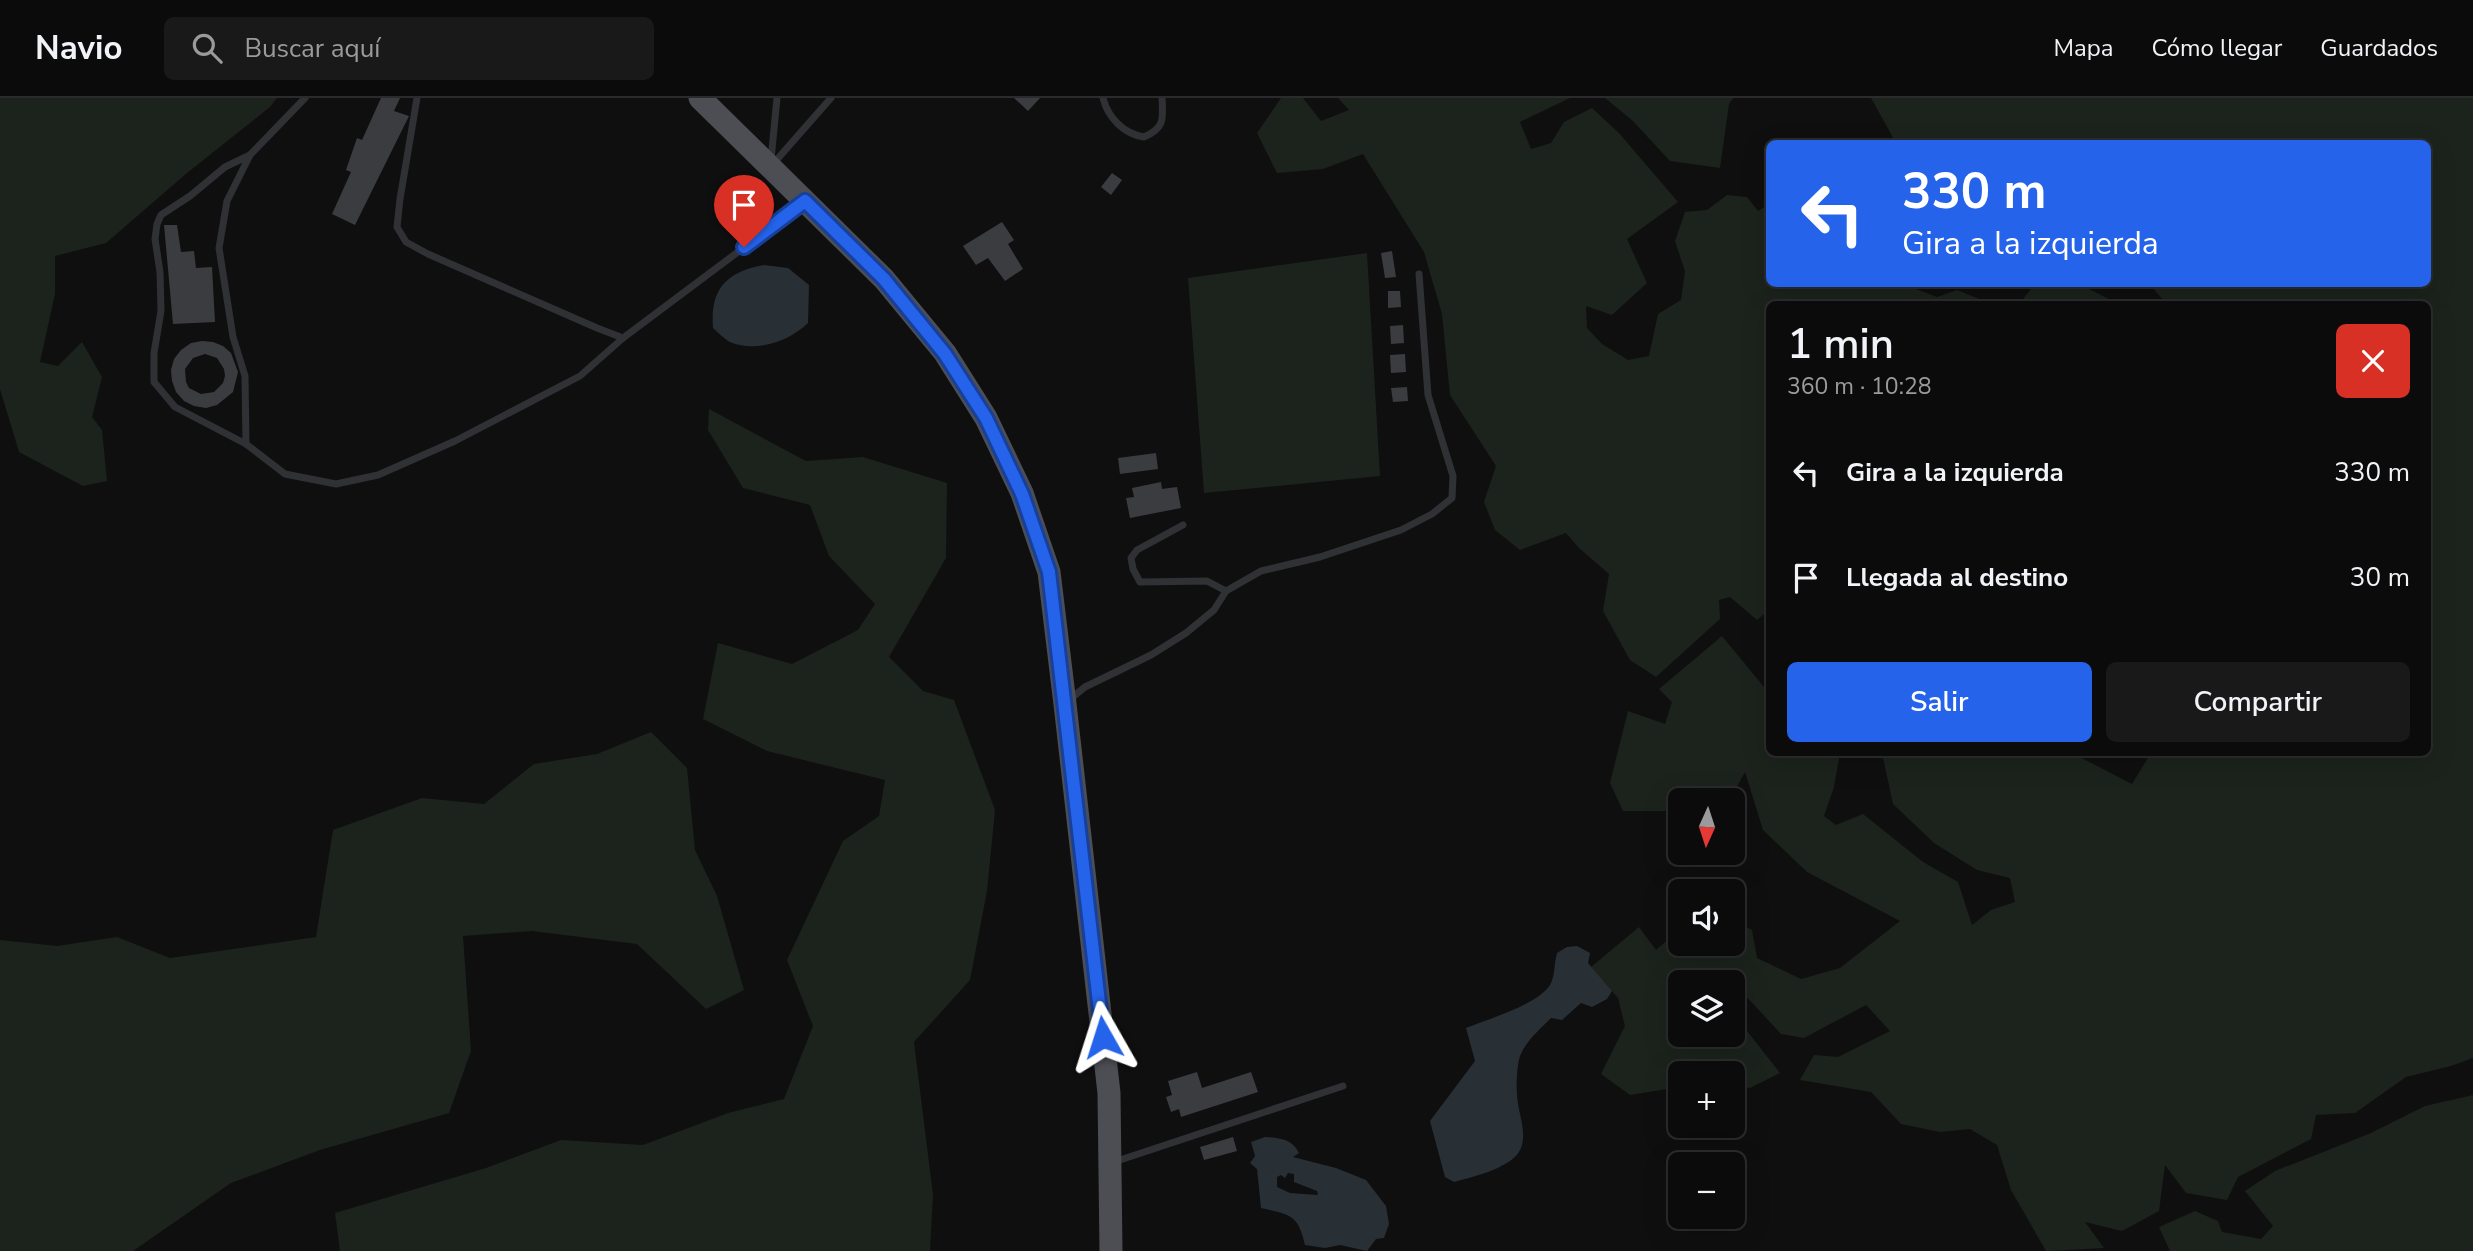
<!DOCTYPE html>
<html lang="es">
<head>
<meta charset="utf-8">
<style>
	:root { --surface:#0b0b0c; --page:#19191a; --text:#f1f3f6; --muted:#9a9b9d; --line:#2b2b2d; --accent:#2563eb }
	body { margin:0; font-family:"Nunito Sans",sans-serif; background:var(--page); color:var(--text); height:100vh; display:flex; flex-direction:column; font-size:26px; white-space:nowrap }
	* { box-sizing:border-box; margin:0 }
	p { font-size:23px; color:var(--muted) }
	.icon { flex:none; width:38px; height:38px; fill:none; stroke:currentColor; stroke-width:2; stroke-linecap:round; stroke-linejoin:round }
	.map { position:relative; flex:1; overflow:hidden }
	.drawer { position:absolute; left:1766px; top:203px; width:665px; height:455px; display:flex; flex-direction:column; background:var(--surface); border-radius:10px; box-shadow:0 7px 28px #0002,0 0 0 2px var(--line) }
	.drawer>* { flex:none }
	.guide { position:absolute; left:1766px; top:42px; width:665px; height:147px; border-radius:10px; box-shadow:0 7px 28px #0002,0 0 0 2px var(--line); background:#2563eb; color:#fff; overflow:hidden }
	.needle { width:46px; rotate:183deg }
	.fabs { position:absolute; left:1668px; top:690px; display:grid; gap:14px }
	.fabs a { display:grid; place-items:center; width:77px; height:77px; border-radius:10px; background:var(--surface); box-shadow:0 7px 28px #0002,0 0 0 2px var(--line); font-size:35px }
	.pin { position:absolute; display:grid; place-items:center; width:60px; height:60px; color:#fff; margin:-72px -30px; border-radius:50% 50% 50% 0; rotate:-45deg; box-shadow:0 0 7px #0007 }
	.pin .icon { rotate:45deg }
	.me { position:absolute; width:77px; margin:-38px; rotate:354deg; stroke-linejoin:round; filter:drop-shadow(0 0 5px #0008) }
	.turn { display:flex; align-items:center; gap:24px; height:147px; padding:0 21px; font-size:32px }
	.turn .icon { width:91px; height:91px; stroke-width:2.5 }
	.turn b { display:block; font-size:49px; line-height:60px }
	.round { display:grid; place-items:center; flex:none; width:74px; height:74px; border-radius:10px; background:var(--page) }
	.headline { display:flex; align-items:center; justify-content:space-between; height:119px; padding:0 21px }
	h1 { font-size:42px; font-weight:600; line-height:52px }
	.primary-button { display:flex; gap:14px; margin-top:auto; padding:14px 21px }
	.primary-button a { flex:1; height:80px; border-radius:10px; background:var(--accent); color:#fff; font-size:28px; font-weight:600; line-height:80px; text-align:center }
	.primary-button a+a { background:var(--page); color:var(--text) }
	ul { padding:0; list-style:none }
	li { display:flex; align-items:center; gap:21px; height:105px; padding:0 21px }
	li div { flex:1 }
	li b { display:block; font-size:26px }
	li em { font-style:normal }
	header { display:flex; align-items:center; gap:42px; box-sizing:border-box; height:98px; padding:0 35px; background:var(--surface); border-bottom:2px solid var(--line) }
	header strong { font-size:33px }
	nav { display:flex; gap:38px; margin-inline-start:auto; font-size:24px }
	.search { width:490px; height:63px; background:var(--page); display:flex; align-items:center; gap:18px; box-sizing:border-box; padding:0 24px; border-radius:10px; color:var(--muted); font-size:26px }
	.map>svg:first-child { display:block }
	.green { fill:#1b231c }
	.water { fill:#282f35; fill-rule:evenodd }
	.building { fill:#3b3c40; fill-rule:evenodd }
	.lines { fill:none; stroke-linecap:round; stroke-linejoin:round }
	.lane { stroke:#303135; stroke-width:7 }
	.primary { stroke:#4c4e54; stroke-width:23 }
	.route-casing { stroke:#184099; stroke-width:18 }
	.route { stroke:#2563eb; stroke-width:12 }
</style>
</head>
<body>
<header>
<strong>Navio</strong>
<div class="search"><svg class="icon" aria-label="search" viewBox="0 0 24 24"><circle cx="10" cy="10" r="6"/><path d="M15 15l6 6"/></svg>Buscar aquí</div>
<nav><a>Mapa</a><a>Cómo llegar</a><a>Guardados</a></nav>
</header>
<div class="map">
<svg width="2473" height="1153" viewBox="0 0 2473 1153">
	<rect width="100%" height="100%" fill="#0f0f10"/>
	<g class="green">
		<path d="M0,0H277L270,9L187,75L106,145L55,158V196L40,264L58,268L82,244L102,279L92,319L102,332L107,383L83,388L19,354L0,291Z"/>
		<path d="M1281,0H1303L1321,23L1349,12L1338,0H1570L1520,24L1531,51L1551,45L1564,24L1592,10L1619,35L1678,104L1627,141L1647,185L1612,217L1586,208L1587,230L1602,246L1628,262L1649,258L1658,216L1681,202L1685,173L1675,143L1685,114L1707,112L1727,97L1747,99L1758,113L1769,106V186H1903L1937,199L1957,192L1992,206H1769V512L1757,522L1730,499L1719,502L1720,521L1656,579L1630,562L1603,513L1609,476L1579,450L1566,435L1520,452L1495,432L1484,404L1496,368L1450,297L1442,216L1424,154L1363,56L1323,71L1277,75L1257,35Z"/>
		<path d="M1605,0H1733L1729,6L1720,70L1670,63L1633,23Z"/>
		<path d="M1871,0H2473V960L2451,968L2406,979L2355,1015L2316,1017L2311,1041L2238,1079L2227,1102L2186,1095L2165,1067L2159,1113L2122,1133L2085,1124L2104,1150L2046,1153L2011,1092L1997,1047L1970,1031L1940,1034L1901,1026L1871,994L1800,982L1814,957L1838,959L1890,933L1866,907L1804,940L1781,936L1743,895L1733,891L1732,884L1708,882L1705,884H1680V903L1666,913L1680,916V936H1732L1733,923L1740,924L1780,975L1750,990L1733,988L1732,975H1680V989L1630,997L1601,976L1625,928L1618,900L1591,869L1639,829L1656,852L1680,831V845H1732L1733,822L1752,832L1757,860L1801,881L1840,870L1900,823L1807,774L1763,732L1745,674L1734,694L1733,705L1732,702H1680V710L1664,713H1623L1610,685L1628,613L1665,626L1672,604L1659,591L1722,538L1769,595V654L1840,655L1834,689L1824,718L1836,727L1863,716L1923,764L1958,784L1972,827L1991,812L2015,804L2010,780L1977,772L1934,745L1893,706L1882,655H2072L2132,686L2151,655L2427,654V206H2167L2149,186H2427V46L1896,45Z"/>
		<path d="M1367,155L1380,378L1204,395L1188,180Z"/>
		<path d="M2035,186H2079L2119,206H2019Z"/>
		<path d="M709,311L806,363L863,359L947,385L946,460L889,559L923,593L954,602L995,712L987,793L970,882L914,944L933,1097L930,1153H340L335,1115L486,1070L561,1042L643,1047L728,1015L784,1001L813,928L787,862L843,743L879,718L885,682L767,653L703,621L718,545L792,566L858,532L875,506L829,458L810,407L743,390L708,332Z"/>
		<path d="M651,634L687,670L695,752L717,798L744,892L706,911L637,846L532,833L463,838L471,953L449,1015L320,1052L231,1085L133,1153H0V842L57,848L117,839L170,860L316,839L333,732L422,700L484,706L534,666L597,656Z"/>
		<path d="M2473,997V1153H2170L2159,1129L2195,1113L2218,1123L2222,1134L2261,1141L2273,1128L2245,1093L2275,1073L2371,1035L2425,1008Z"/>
	</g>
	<g class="water">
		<path d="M764,167L788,170L809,187L808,225C790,243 756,255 730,244C724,241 718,234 713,230C710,191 726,174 764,167Z"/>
		<path d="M1577,848L1590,855L1588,865L1612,893L1607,901L1592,909L1581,905L1562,922L1551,920C1540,931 1526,943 1520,958C1517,968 1516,986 1517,997C1518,1019 1534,1047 1510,1063C1494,1074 1472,1079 1454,1084L1445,1079L1430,1023L1475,963L1466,930C1488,921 1537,907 1550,887C1555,879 1554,865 1557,855L1567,849Z"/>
		<path d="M1265,1039C1280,1040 1292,1041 1299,1055L1293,1059L1336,1070L1366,1082L1386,1108L1389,1126L1384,1140L1376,1141L1367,1153L1340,1147L1325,1150L1305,1147C1298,1116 1290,1117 1261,1110L1257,1071L1250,1065L1255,1058L1251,1044ZM1288,1075L1294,1076V1084L1317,1093L1318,1097L1290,1095L1277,1089V1079L1281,1077L1285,1080Z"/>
	</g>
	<g class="building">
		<path d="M381,0H400L394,13L409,18L355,127L332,116L351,74L346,72L357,40L362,42Z"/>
		<path d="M1014,0H1040L1028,13Z"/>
		<path d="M1112,75L1122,82L1111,97L1101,89Z"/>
		<path d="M1002,124L1014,142L1008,146L1023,171L1005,183L988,160L976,167L963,148Z"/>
		<path d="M164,127H177L181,154L194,153L196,170L212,169L215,224L173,226Z"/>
		<path d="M1392,153L1396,179L1385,180L1381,155Z"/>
		<path d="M1388,193H1400L1401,209L1388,210Z"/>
		<path d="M1403,227L1404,245L1391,246L1390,228Z"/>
		<path d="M202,243L213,244L223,248L231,255L238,274L233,294L217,307L206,310L194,308L184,303L176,294L172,283L171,272L174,261L181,252L191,245ZM205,256L217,260L224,271L225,278L223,285L214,294L201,296L189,290L186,284L185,271L193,260Z"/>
		<path d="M1405,256L1406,274L1391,275L1390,257Z"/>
		<path d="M1407,289L1408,303L1393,304L1391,290Z"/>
		<path d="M1156,355L1158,371L1120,376L1118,360Z"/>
		<path d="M1161,384L1162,391L1177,389L1181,410L1130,420L1126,400L1134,399L1132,390Z"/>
		<path d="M1197,974L1202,990L1251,974L1258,994L1181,1019L1179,1011L1171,1014L1166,999L1172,997L1168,983Z"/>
		<path d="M1233,1039L1237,1053L1204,1062L1200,1049Z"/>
	</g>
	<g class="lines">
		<g class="lane">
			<path d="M417,0L400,101L397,129L406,144L428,156L597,230L623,240"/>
			<path d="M1103,0C1108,20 1124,36 1144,39C1165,30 1163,21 1162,0"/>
			<path d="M250,57L225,69L190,98L161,117L157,126L155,141L160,174L161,213L154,255V284L175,309L246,346L285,376L336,386L378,377L455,343L580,278L623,240L802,106"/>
			<path d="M771,62L777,0"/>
			<path d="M773,66L831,0"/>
			<path d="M246,346L245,278L233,239L219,150L227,103L250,57L305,0"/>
			<path d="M1183,427L1137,452L1131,460L1133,471L1140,484L1207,483L1226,493"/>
			<path d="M1068,603L1085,589L1151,557L1186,535L1214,512L1226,493L1261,473L1320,459L1401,432L1432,416L1452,400L1453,378L1428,297L1419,176"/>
			<path d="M1114,1064L1343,988"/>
		</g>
		<path class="primary" d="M700,0L884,181L945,255L986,320L1022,395L1049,474L1065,606L1109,995L1111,1153"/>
	</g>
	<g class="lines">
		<defs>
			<path id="route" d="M744,149L805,103L884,181L945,256L986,320L1022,396L1049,474L1103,939"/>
		</defs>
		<use href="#route" class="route-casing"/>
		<use href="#route" class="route"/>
	</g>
</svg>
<div class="fabs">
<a><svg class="needle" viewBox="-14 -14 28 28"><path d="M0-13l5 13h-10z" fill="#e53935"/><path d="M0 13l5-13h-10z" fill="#9a9b9d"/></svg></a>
<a><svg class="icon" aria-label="sound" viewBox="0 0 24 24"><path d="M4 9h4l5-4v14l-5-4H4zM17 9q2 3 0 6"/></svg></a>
<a><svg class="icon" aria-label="layers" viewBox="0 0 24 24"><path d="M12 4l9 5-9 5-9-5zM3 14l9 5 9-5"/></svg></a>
<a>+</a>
<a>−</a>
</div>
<div class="pin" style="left:744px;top:149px;background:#d93025"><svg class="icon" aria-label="arrive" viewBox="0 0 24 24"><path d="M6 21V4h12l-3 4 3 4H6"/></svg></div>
<svg class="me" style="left:1103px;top:939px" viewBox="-20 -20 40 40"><path d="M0-17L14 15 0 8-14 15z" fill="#2563eb" stroke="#fff" stroke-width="4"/></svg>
<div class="guide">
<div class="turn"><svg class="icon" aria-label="left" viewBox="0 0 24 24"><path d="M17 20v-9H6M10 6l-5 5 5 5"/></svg><div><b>330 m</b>Gira a la izquierda</div></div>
</div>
<section class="drawer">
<div class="headline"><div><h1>1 min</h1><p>360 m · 10:28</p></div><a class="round" style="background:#d93025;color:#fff"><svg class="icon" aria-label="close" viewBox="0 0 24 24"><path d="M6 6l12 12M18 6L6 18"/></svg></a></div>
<ul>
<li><svg class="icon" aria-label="left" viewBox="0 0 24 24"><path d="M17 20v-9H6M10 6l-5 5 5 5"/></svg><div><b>Gira a la izquierda</b></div><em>330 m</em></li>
<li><svg class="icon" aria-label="arrive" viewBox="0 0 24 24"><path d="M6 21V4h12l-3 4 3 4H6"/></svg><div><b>Llegada al destino</b></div><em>30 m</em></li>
</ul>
<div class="primary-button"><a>Salir</a><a>Compartir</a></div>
</section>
</div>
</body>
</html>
